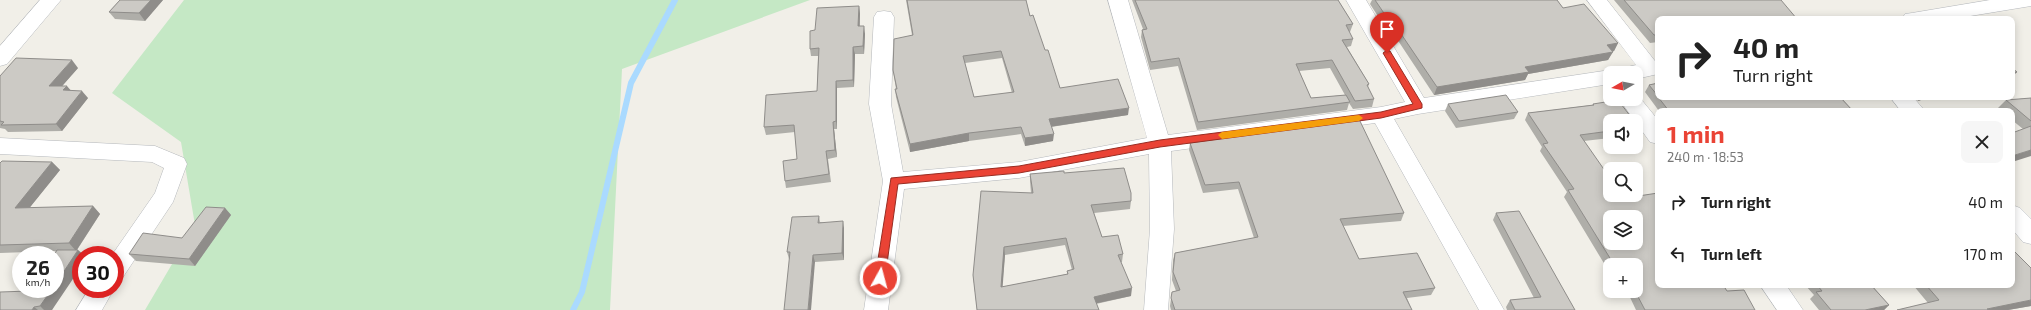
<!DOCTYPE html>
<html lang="en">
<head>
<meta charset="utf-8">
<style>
	:root { --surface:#fff; --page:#f6f6f6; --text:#222; --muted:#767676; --accent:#ea4335 }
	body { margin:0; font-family:"Exo 2",sans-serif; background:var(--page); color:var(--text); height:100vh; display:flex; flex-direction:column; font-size:15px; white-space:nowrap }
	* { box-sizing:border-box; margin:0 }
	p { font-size:13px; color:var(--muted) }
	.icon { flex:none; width:22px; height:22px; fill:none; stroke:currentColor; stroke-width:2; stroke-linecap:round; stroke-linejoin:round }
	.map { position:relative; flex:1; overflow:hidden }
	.sheet { position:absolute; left:1655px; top:108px; width:360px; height:180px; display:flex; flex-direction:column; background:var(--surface); border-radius:8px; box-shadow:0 2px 10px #0003 }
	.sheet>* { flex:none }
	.guide { position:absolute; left:1655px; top:16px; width:360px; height:84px; border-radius:8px; box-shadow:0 2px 10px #0003; background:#fff; color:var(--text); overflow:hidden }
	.needle { width:26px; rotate:261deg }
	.controls { position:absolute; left:1603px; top:66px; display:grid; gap:8px }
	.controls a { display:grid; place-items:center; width:40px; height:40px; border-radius:8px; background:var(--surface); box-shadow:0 2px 10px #0003; font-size:20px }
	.speed { position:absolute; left:12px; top:246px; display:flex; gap:8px; font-size:20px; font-weight:700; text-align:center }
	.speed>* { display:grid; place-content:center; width:52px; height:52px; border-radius:50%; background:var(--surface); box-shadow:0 2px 10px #0003; line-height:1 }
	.speed small { font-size:10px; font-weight:400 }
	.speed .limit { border:6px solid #d22; background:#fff; color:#111 }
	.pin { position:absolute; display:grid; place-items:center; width:34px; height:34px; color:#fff; margin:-41px -17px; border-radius:50% 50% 50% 0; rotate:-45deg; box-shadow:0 0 4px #0007 }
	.pin .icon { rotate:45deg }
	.me { position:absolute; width:44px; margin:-22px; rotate:7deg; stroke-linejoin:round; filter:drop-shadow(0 0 3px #0008) }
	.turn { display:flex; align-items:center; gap:14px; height:84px; padding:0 12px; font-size:18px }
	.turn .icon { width:52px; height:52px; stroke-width:2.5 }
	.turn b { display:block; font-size:28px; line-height:34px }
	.round { display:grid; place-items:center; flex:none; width:42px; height:42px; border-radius:8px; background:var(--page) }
	.headline { display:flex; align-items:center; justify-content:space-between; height:68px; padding:0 12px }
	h1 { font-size:24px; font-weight:700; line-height:30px; color:var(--accent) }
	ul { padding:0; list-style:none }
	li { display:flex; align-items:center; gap:12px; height:52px; padding:0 12px }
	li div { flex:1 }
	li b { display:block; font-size:15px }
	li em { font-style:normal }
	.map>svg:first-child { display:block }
	.green { fill:#c5e8c5 }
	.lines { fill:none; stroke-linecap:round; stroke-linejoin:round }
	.stream { stroke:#aadaff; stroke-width:6 }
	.minor-casing { stroke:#b5b8bc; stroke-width:1 }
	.minor { fill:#fff; fill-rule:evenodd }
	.wall { fill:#afaea9; fill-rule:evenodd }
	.shaded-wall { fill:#8f8d8a }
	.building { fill:#cccac5; stroke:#8f8d8a; fill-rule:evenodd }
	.route { fill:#ea4335; stroke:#982c22 }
	.slow { fill:#f59e0b }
</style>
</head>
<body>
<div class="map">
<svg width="2031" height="310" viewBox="0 0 2031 310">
	<rect width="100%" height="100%" fill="#f1efe8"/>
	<path class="green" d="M184,0H810L622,69L610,310H145L195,225L181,142L112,93Z"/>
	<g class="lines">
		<path class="stream" d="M573,310L582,292L631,83L675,0"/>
		<defs>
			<g id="minor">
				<path d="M40,0H61L7,64L0,66V46Z"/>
				<path d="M1108,0H1128L1168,135L1381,107L1405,102L1346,0H1366L1424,98L1610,70L1618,73H1610V84L1418,114L1394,119L1504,310H1479L1375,123L1171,151L1174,229L1168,310H1144L1150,229L1149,154L1019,178L904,189L888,310H864L883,181L869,104L874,17L877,12L884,11L891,12L894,17L891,104L903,172L1019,162L1147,138Z"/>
				<path d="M1587,0H1607L1655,61L1658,60V74L1636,79V73H1620L1623,68L1636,65Z"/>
				<path d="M1990,0H2031V6L1952,19H1902L1905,14L1912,13Z"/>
				<path d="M1636,93L1658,120V144L1650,142L1619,99H1636Z"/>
				<path d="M1890,97H1913L1925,111H1901Z"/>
				<path d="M0,138L155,146L184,158L187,164L173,202L123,277L115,280V255H112L155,193L164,168L152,162L0,154Z"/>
				<path d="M2012,205L2020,208L2031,219V244L2023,242L2012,229Z"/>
				<path d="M1760,285H1786L1803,310H1777Z"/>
				<path d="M89,289H114L102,310H76Z"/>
			</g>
		</defs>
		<use href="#minor" class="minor-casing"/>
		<use href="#minor" class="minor"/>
	</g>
	<g class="wall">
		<path d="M120,0H163L145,21L115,19L109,12Z"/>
		<path d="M906,0H1026L1030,16L1060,88L1128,115L1051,127L1053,141L1025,146L1021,134L969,141L910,152L896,97L895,89H896L893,70L912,35ZM1002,58L1012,93L974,97L965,63Z"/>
		<path d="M1132,0H1338L1353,24L1350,32H1349L1353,39L1351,46L1347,47L1369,84L1368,87L1374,99L1372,107L1353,109L1349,103L1347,110L1197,130L1178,66L1150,70L1141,37L1142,30L1143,29ZM1330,68L1345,95L1311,98L1299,71Z"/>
		<path d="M1372,0H1557L1563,8L1618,43L1614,51L1612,52L1608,60L1528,74L1525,80L1434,95L1391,30H1387L1370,4Z"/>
		<path d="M1614,0H1781L1658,19V42L1650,43Z"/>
		<path d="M859,6L860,14V26L865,34L864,54H855L854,87L837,88V129H834L837,157L828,159L831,182L786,188L785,181L797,159L795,132L766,135L764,127L817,91L818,56H811L810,49L815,30Z"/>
		<path d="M78,68L62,86L71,91L88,98L62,131L8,132L5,129L0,128V76Z"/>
		<path d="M1658,83V97H1840L1853,111H1659L1645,92L1649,85Z"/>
		<path d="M1915,97H1930L1918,101Z"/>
		<path d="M2031,98V156L2023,129L2012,120V111H2001L1998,108L2006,100Z"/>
		<path d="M1448,104L1518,112L1514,119L1456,128L1445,111Z"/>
		<path d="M1593,104L1610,121V138L1584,141L1658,285L1727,291L1755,310H1636L1627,291H1636V265H1610V269L1608,270L1564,197L1567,192L1540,151L1542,147L1525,120L1528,113L1592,105Z"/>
		<path d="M1190,143L1404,213L1401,221L1343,226L1359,259L1435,288L1431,295L1407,298L1412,310H1171L1170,306L1172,292L1176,291L1172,280L1173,260L1175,253L1254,238L1238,189L1203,193L1189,150Z"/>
		<path d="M52,162L60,170L29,208L93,206L100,214L77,250L52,310H0L29,291L56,251L0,253V163Z"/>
		<path d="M1064,173L1131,201L1130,209L1094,213L1102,237L1123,254L1122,262H1121L1131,296L1096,304L1099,310H977L973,275L1031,193L1030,181V174ZM1065,245L1072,270L1067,271V274L1002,287L1005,255Z"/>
		<path d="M225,208L231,215L195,266L136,261L129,254L182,238Z"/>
		<path d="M1496,213L1575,310H1507L1506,307L1510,300L1534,298L1493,220Z"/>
		<path d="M819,216L820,222L844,228V260L815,262L789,259L787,252Z"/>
		<path d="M1805,285H1872H1871L1889,305L1884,310H1819L1810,299L1814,295Z"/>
		<path d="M1913,285H2012L2031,306L2008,310H1897L1928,303Z"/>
	</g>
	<g class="shaded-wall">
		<path d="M151,0H163L145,21L139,13Z"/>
		<path d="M859,6L860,14L859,34L858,26Z"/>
		<path d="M1390,22H1393L1391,30H1387Z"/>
		<path d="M864,26L865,34L864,54L863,46Z"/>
		<path d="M1618,43L1614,51L1603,53L1607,45Z"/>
		<path d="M853,47L855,54L854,87L853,80Z"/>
		<path d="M1613,52L1608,60L1528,74L1525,80L1434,95L1437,87L1525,67Z"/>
		<path d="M72,60L78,68L56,93L49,86Z"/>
		<path d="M2017,72L2012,77V73Z"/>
		<path d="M836,81L837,88V129L836,121Z"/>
		<path d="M67,86L73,93L63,90Z"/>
		<path d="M82,91L88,98L62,131L56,124Z"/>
		<path d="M1921,97H1930L1918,101Z"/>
		<path d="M1129,108L1128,115L1049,127V119Z"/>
		<path d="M833,122L834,129L837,157L835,150Z"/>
		<path d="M969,133V141L910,152V144Z"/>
		<path d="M1054,134L1053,141L1025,146V138Z"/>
		<path d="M2031,150V156L2012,162V156Z"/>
		<path d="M52,162L60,170L23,216L15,208Z"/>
		<path d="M93,206L100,214L76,251L69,243Z"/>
		<path d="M225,208L231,215L195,266L189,259Z"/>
		<path d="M843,221L844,228V260L842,253Z"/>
		<path d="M1004,247L1005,255L1002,295L1001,287Z"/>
		<path d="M78,250L84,255H81V267L52,310H44L40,306L52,289H55V285Z"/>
		<path d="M813,255L815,262L811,310H808Z"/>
		<path d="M1132,288L1131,296L1093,304L1094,297Z"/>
		<path d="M2031,300V306L2008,310H1986L1987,309Z"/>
		<path d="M1889,305L1884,310H1865Z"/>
		<path d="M34,307L38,310H32Z"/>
	</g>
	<g class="building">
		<path d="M120,0H151L139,13L109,12Z"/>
		<path d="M907,0H1026L1030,16L1033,15L1045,50H1048L1060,88L1118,79L1129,108L1049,119L1054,134L1025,138L1021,127L969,133L910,144L895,89H897L893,70L894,39L913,35ZM1001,51L1014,92L974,97L963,56Z"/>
		<path d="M1135,0H1338L1353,24L1346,25L1353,39L1342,40L1369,84L1367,85L1374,99L1355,101L1332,60L1296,64L1311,98L1346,95L1350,102L1198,122L1179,58L1151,62L1142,30L1147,29Z"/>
		<path d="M1375,0H1557L1563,8L1584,4L1618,43L1607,45L1613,52L1525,67L1529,72L1437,87L1393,22H1390Z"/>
		<path d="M1624,0H1781L1797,19H1658V35H1654Z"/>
		<path d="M859,6L858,26H864L863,46L853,47V80L836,81V121L833,122L835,150L826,151L829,174L785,181L783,161L797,159L794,125L764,127L766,95L817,91L819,48L810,49V31L815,30L817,8Z"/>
		<path d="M16,58L72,60L49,86H67L63,90L82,91L56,124L1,125L4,122L0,121V76Z"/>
		<path d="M2012,68L2017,72L2012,73Z"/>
		<path d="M1658,83V96L1649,85Z"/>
		<path d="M1506,95L1518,112L1459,121L1448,104Z"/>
		<path d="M1658,97H1840L1853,111H1669Z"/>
		<path d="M2031,98V121L2006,100Z"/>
		<path d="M1618,100L1634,121H1610V131L1580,135L1610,178V195H1622L1625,198L1658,193V285H1723L1727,291L1744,290L1755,310H1645L1635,291H1636V265H1623L1621,262L1613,263L1568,190L1574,189L1543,144L1548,143L1528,113L1594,105L1593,104ZM1610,217H1636V243H1610Z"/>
		<path d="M1899,109L1901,111H1886Z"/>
		<path d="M1359,119L1404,213L1340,219L1359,259L1417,253L1435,288L1403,292L1412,310H1175L1171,298L1172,292L1180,290L1173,272L1175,253L1258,237L1239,182L1205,185L1190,143Z"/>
		<path d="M1636,124L1639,128H1636Z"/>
		<path d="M2031,126V150L2012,156V133Z"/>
		<path d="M2,161L52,162L15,208L93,206L69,243L0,245V163Z"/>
		<path d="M1124,168L1131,193V201L1091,205L1102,237L1118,235L1123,254L1118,255L1132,288L1094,297L1099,310H977L973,275L981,191L1033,193L1030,174L1064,171V173ZM1066,238L1074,269L1067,271L1068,274L1001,287L1004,247Z"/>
		<path d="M206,207L225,208L189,259L129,254L143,233L182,238Z"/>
		<path d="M1519,211L1575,310H1515L1510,300L1541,297L1496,213Z"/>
		<path d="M819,216L818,223L843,221L842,253L813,255L808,310H784L790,252H787L792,217Z"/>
		<path d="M2012,249L2031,268V300L1987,309L1989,310H1897L1939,300L1926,285H2012Z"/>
		<path d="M57,250H78L55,285V255H54Z"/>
		<path d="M1817,285H1871L1889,305L1865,310H1831L1816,292L1822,291Z"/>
		<path d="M30,289H52L40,306L34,307L32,310H0V292L29,291Z"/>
	</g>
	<path class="route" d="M1387,50L1390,51L1422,104V108L1381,118L1160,147L1019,173L898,184L885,278L880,282L875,278L891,178L1019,166L1160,140L1381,112L1413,104L1383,53Z"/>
	<path class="slow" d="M1359,115L1363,118L1359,121L1222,139L1218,135L1222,132Z"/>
</svg>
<div class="controls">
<a><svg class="needle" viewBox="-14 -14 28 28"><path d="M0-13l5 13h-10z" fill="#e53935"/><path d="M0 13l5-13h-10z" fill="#767676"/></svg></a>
<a><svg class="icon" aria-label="sound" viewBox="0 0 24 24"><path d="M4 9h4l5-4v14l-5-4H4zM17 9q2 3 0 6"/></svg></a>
<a><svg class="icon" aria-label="search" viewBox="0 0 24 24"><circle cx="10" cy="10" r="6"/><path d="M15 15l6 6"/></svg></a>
<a><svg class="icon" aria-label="layers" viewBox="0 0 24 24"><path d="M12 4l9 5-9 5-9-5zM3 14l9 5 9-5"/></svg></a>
<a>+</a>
</div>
<div class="speed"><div>26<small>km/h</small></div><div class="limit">30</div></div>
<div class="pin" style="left:1387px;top:53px;background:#d93025"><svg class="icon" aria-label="arrive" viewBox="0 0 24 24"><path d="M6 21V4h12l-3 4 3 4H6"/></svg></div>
<svg class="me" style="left:880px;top:278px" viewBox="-20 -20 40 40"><circle r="17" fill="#ea4335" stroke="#fff" stroke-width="3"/><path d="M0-11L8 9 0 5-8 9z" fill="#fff"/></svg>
<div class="guide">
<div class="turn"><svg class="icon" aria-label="right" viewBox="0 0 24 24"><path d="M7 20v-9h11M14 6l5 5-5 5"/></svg><div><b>40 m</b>Turn right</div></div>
</div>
<section class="sheet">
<div class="headline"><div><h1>1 min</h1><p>240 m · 18:53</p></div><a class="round"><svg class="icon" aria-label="close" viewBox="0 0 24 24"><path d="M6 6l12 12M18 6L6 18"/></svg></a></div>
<ul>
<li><svg class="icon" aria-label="right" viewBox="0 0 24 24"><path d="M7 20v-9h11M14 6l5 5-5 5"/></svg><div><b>Turn right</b></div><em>40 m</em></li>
<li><svg class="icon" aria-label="left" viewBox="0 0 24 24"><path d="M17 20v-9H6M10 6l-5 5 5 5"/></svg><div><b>Turn left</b></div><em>170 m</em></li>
</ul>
</section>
</div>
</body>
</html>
